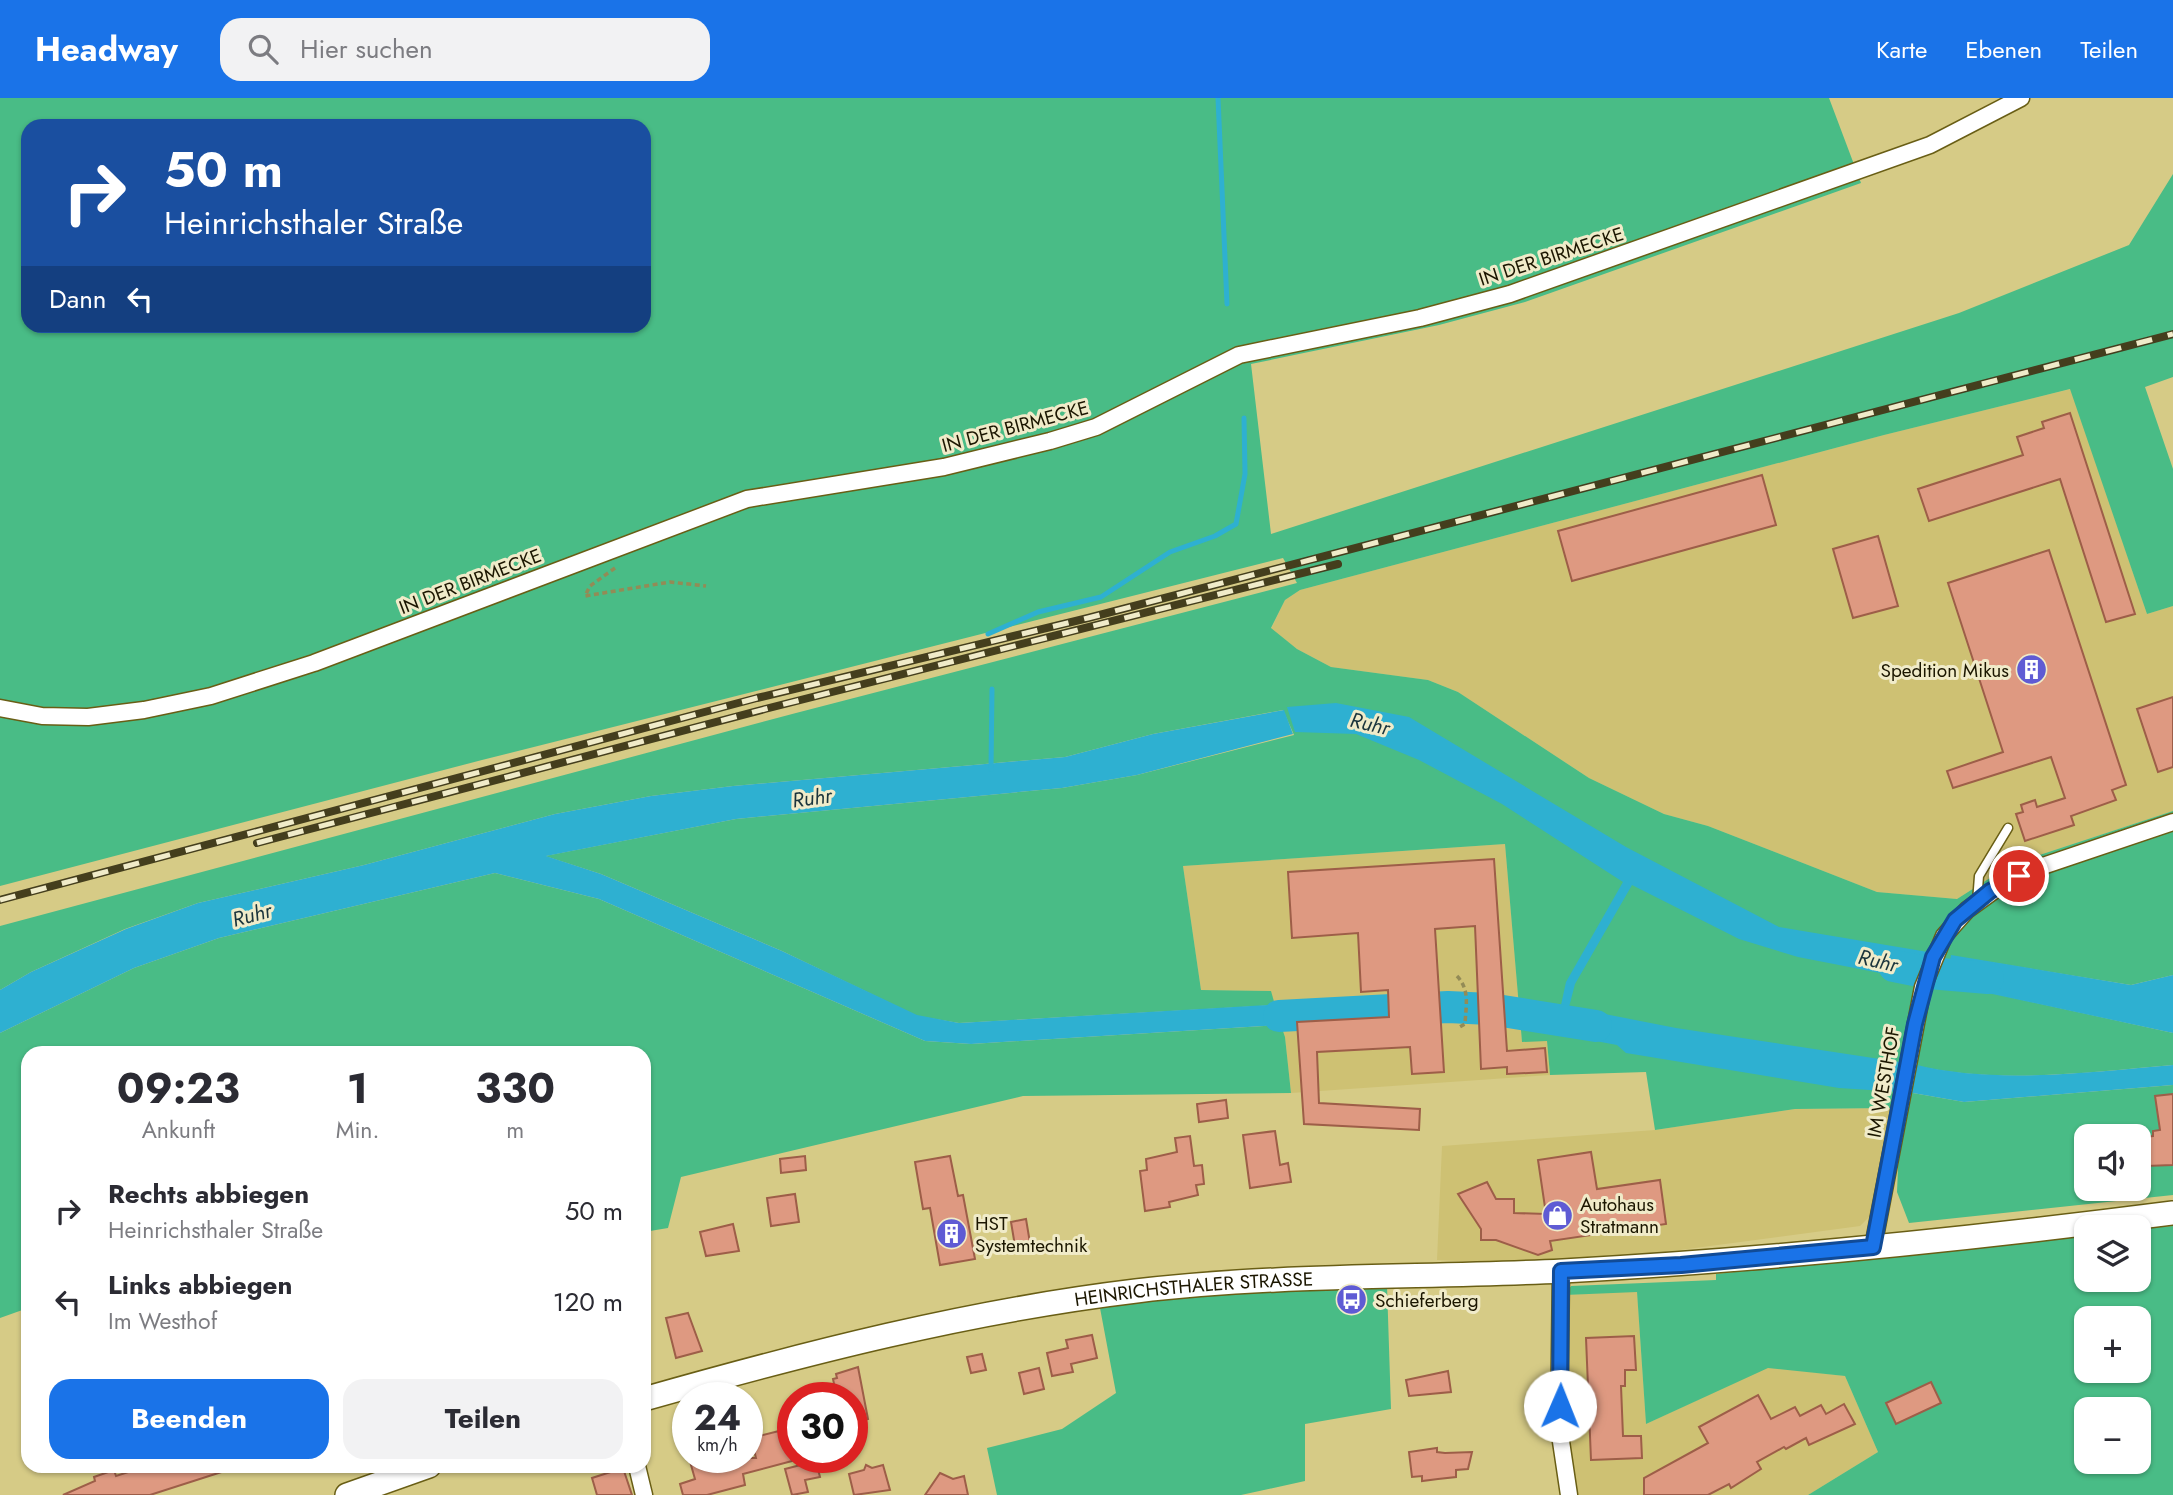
<!DOCTYPE html>
<html lang="de">
<head>
<meta charset="utf-8">
<style>
	:root { --surface:#fff; --page:#f2f2f3; --text:#2b2b33; --muted:#7c7c81; --accent:#1a73e8 }
	body { margin:0; font-family:Jost,sans-serif; background:var(--page); color:var(--text); height:100vh; display:flex; flex-direction:column; font-size:26px; white-space:nowrap }
	* { box-sizing:border-box; margin:0 }
	p { font-size:23px; color:var(--muted) }
	.icon { flex:none; width:38px; height:38px; fill:none; stroke:currentColor; stroke-width:2; stroke-linecap:round; stroke-linejoin:round }
	.map { position:relative; flex:1; overflow:hidden }
	.details { position:absolute; left:21px; top:948px; width:630px; height:427px; display:flex; flex-direction:column; background:var(--surface); border-radius:21px; box-shadow:0 2px 5px #0004 }
	.details>* { flex:none }
	.banner { position:absolute; left:21px; top:21px; width:630px; height:214px; border-radius:21px; box-shadow:0 2px 5px #0004; background:#1a4fa0; color:#fff; overflow:hidden }
	.controls { position:absolute; left:2074px; top:1026px; display:grid; gap:14px }
	.controls a { display:grid; place-items:center; width:77px; height:77px; border-radius:14px; background:var(--surface); box-shadow:0 2px 5px #0004; font-size:35px }
	.speed { position:absolute; left:672px; top:1284px; display:flex; gap:14px; font-size:35px; font-weight:700; text-align:center }
	.speed>* { display:grid; place-content:center; width:91px; height:91px; border-radius:50%; background:var(--surface); box-shadow:0 2px 5px #0004; line-height:1 }
	.speed small { font-size:18px; font-weight:400 }
	.speed .limit { border:10px solid #d22; background:#fff; color:#111 }
	.pin { position:absolute; display:grid; place-items:center; width:60px; height:60px; color:#fff; margin:-30px; border:4px solid #fff; border-radius:50%; box-shadow:0 2px 7px #0007 }
	.me { position:absolute; width:77px; margin:-38px; rotate:1deg; stroke-linejoin:round; filter:drop-shadow(0 0 5px #0008) }
	.turn { display:flex; align-items:center; gap:24px; height:147px; padding:0 28px; font-size:32px }
	.turn .icon { width:91px; height:91px; stroke-width:2.5 }
	.turn b { display:block; font-size:49px; line-height:60px }
	.then { display:flex; align-items:center; height:66px; padding:0 28px; background:#0003; gap:14px; font-size:26px }
	.eta { display:flex; justify-content:space-evenly; align-items:center; height:119px; text-align:center }
	.eta b { font-size:42px; font-weight:700; line-height:49px }
	.button { display:flex; gap:14px; margin-top:auto; padding:14px 28px }
	.button a { flex:1; height:80px; border-radius:21px; background:var(--accent); color:#fff; font-size:28px; font-weight:700; line-height:80px; text-align:center }
	.button a+a { background:var(--page); color:var(--text) }
	ul { padding:0; list-style:none }
	li { display:flex; align-items:center; gap:21px; height:91px; padding:0 28px }
	li div { flex:1 }
	li b { display:block; font-size:26px }
	li em { font-style:normal }
	header { display:flex; align-items:center; gap:42px; box-sizing:border-box; height:98px; padding:0 35px; background:var(--accent); color:#fff }
	header strong { font-size:33px }
	nav { display:flex; gap:38px; margin-inline-start:auto; font-size:24px }
	.search { width:490px; height:63px; background:var(--page); display:flex; align-items:center; gap:18px; box-sizing:border-box; padding:0 24px; border-radius:21px; color:var(--muted); font-size:26px }
	.map>svg:first-child { display:block }
	.built { fill:#cec173 }
	.green { fill:#49bc86; fill-rule:evenodd }
	.water { fill:#2eb0d1 }
	.lines { fill:none; stroke-linecap:round; stroke-linejoin:round }
	.stream { stroke:#2eb0d1; stroke-width:5 }
	.river { stroke:#2eb0d1; stroke-width:32 }
	.building { fill:#de9981; stroke:#9d5e48; stroke-width:2 }
	.lane-casing { stroke:#695e15; stroke-width:11 }
	.street-casing { stroke:#695e15; stroke-width:19 }
	.secondary-casing { stroke:#695e15; stroke-width:26 }
	.path { stroke:#938b56; stroke-width:3.5; stroke-dasharray:5 3.5; stroke-linecap:butt }
	.lane { stroke:#fff; stroke-width:8 }
	.street { stroke:#fff; stroke-width:16 }
	.secondary { stroke:#fff; stroke-width:23 }
	.rail-casing { stroke:#443e1d; stroke-width:8 }
	.rail { stroke:#f0ebc9; stroke-width:5; stroke-dasharray:16; stroke-linecap:butt }
	.route-casing { stroke:#114b97; stroke-width:18 }
	.route { stroke:#1a73e8; stroke-width:12 }
	.labels { text-anchor:middle; stroke-width:6; stroke-linejoin:round; paint-order:stroke }
	.street-label { font-size:19px; fill:#1b1600; stroke:#f0ebc9 }
	.poi-label { font-size:19px; fill:#1b1600; stroke:#f0ebc9; text-anchor:start }
	.water-label { font-size:21px; font-style:italic; fill:#1a343c; stroke:#f0ebc9 }
</style>
</head>
<body>
<header>
<strong>Headway</strong>
<div class="search"><svg class="icon" aria-label="search" viewBox="0 0 24 24"><circle cx="10" cy="10" r="6"/><path d="M15 15l6 6"/></svg>Hier suchen</div>
<nav><a>Karte</a><a>Ebenen</a><a>Teilen</a></nav>
</header>
<div class="map">
<svg width="2173" height="1397" viewBox="0 0 2173 1397">
	<rect width="100%" height="100%" fill="#d6cb86"/>
	<g class="built">
		<path d="M2071,291L2147,516L2173,508V713L2012,766L1957,801L1877,794L1708,728L1664,716L1589,680L1458,594L1428,582L1331,569L1297,551L1271,531L1285,502L1300,492L1884,337Z"/>
		<path d="M1505,746L1522,943H1547L1550,977L1291,995L1285,939L1281,927L1321,920L1319,905L1275,907L1270,893L1201,892L1183,768Z"/>
		<path d="M1891,1010L1873,1115L1860,1128L1559,1168L1437,1162L1442,1048L1655,1032L1795,1011Z"/>
		<path d="M1637,1193L1646,1326L1768,1269L1845,1278L1878,1354L1808,1397H1573L1563,1331L1565,1197Z"/>
	</g>
	<g class="green">
		<path d="M0,0H1829L1861,85L1525,204L1439,227L1251,266L1271,436L1959,215L2129,147L2173,76V279L2145,289L2173,371V508L2147,516L2070,291L1884,337L1300,492L1285,502L1271,530L1297,551L1331,569L1428,582L1458,594L1589,680L1664,716L1708,728L1877,794L1957,801L2012,766L2173,713V877L2131,887L1952,858L1946,885L2173,935V967C2089,974 1996,987 1914,967L1907,994L1964,1004L2173,987V1097L1909,1125L1897,1094L1900,1023L1909,955L1891,1010L1795,1011L1655,1032L1646,974L1550,977L1547,943L1522,944L1505,746L1183,768L1201,892L1271,893L1275,907L959,925L917,918L782,853L601,776L545,758L736,721L1062,690L1137,677L1294,637L1283,612L1153,636L1065,659L733,688L651,698L555,716L364,767L198,805L125,831L31,874L0,892V828L796,615L1297,485L1283,460L482,662L0,788ZM28,28H644V228H28ZM2086,1038H2138V1090H2086Z"/>
		<path d="M495,775L599,801L925,943L971,946L1281,927L1285,939L1291,995L1023,998L681,1079L668,1130L644,1134V956H28V1210L0,1220V935L134,870L219,840Z"/>
		<path d="M2173,1128V1397H1808L1878,1354L1845,1278L1768,1270L1646,1326L1637,1194L1565,1197L1571,1188L1716,1182V1176L2086,1137V1181H2138L2139,1131ZM2086,1220H2138V1272H2086ZM2086,1311H2138V1363H2086Z"/>
		<path d="M1387,1188L1391,1311L1305,1326V1383L1241,1397H997L987,1350L1062,1331L1116,1295L1100,1210L1246,1191Z"/>
	</g>
	<g class="water">
		<path d="M1336,605L1409,619L1626,749L1779,829L1928,854L1921,883L1798,859L1739,841L1632,787L1575,886L1569,909L1676,930L1906,965L1900,994L1839,990L1626,955L1617,947L1553,935L1558,907H1561L1566,884L1623,784L1502,706L1419,662L1356,636L1295,634L1287,609Z"/>
		<path d="M1284,612L1293,636L1137,677L1062,690L736,721L546,758L601,776L782,853L917,917L959,925L1319,904L1321,920L1281,927L971,946L925,943L599,801L495,775L219,840L134,870L0,935V892L31,874L126,831L198,805L364,767L555,716L651,698L733,688L1065,659L1153,636Z"/>
		<path d="M1951,857L2131,887L2173,877V935L1946,886Z"/>
		<path d="M1913,966C1996,987 2088,974 2173,967V987L1964,1004L1907,994Z"/>
	</g>
	<g class="lines">
		<g class="stream">
			<path d="M1218,0L1227,206"/>
			<path d="M988,536L1038,514L1101,499L1170,454L1215,438L1236,426L1245,376L1244,320"/>
			<path d="M991,671L992,591"/>
		</g>
		<g class="river">
			<path d="M1894,868L1929,875L1988,880"/>
			<path d="M1279,918L1448,909L1490,911L1596,928"/>
		</g>
	</g>
	<g class="building">
		<path d="M2070,315L2135,516L2106,524L2060,381L1929,423L1918,391L2023,357L2017,339L2044,330L2042,324Z"/>
		<path d="M1762,377L1776,427L1572,483L1558,433Z"/>
		<path d="M1878,438L1898,508L1853,520L1833,451Z"/>
		<path d="M2049,452L2126,687L2112,692L2116,702L2071,718L2074,727L2025,743L2016,716L2023,714L2021,707L2035,702L2037,709L2065,700L2051,659L1953,690L1947,673L2003,654L1948,485Z"/>
		<path d="M2173,599V669L2158,674L2137,611Z"/>
		<path d="M1494,761L1507,953L1545,950L1547,974L1507,976V969L1481,971L1475,828L1435,831L1444,974L1412,976L1410,949L1317,954L1319,1005L1420,1011L1419,1032L1304,1026L1297,924L1389,919L1388,892L1361,894L1358,835L1292,840L1288,774Z"/>
		<path d="M2173,996V1067L2146,1068L2143,1039L2153,1038V1033L2160,1032L2155,998Z"/>
		<path d="M1226,1002L1228,1020L1199,1024L1197,1006Z"/>
		<path d="M1275,1033L1280,1067L1288,1065L1291,1084L1250,1090L1243,1037Z"/>
		<path d="M1190,1038L1194,1068L1202,1067L1204,1086L1196,1087L1198,1097L1169,1104L1170,1109L1145,1113L1140,1073L1147,1072L1146,1061L1177,1054L1175,1040Z"/>
		<path d="M1591,1054L1597,1091L1660,1082L1666,1126L1550,1143L1552,1152L1538,1157L1496,1142H1481V1131L1458,1096L1487,1084L1496,1101H1514V1115L1546,1116L1538,1062Z"/>
		<path d="M805,1058L806,1072L781,1075L780,1061Z"/>
		<path d="M950,1058L958,1098L963,1097L975,1161L940,1167L930,1110L923,1111L915,1064Z"/>
		<path d="M795,1096L799,1124L771,1128L767,1100Z"/>
		<path d="M1026,1121L1031,1151L1016,1154L1011,1124Z"/>
		<path d="M733,1126L739,1153L706,1158L700,1134Z"/>
		<path d="M688,1215L702,1253L676,1260L666,1220Z"/>
		<path d="M1092,1237L1097,1260L1071,1266L1073,1274L1052,1278L1047,1255L1068,1250L1066,1242Z"/>
		<path d="M1634,1238L1636,1272H1625V1288H1621L1623,1338H1641L1642,1360L1591,1362L1586,1240Z"/>
		<path d="M982,1256L986,1272L971,1275L967,1259Z"/>
		<path d="M858,1269L868,1321L852,1325V1300H837L833,1281L837,1280L836,1276Z"/>
		<path d="M1039,1270L1044,1291L1024,1296L1019,1275Z"/>
		<path d="M1448,1273L1451,1294L1409,1298L1406,1282Z"/>
		<path d="M1931,1284L1941,1305L1896,1326L1886,1305Z"/>
		<path d="M1758,1297L1771,1321L1795,1309L1800,1318L1821,1307L1826,1316L1844,1306L1855,1326L1809,1347L1806,1340L1786,1351L1784,1349L1757,1364L1761,1371L1731,1390L1729,1386L1708,1397H1644V1380L1708,1345L1699,1329Z"/>
		<path d="M783,1332L792,1363L743,1376L745,1387L707,1397H683L680,1386L695,1381L689,1360H756L751,1340Z"/>
		<path d="M1437,1350V1354L1445,1355L1472,1354L1468,1371L1456,1372V1379L1438,1381L1422,1383V1378L1412,1379L1409,1354Z"/>
		<path d="M816,1363L820,1379L805,1382L808,1394L792,1397L785,1371Z"/>
		<path d="M866,1367L872,1370L883,1367L890,1392L854,1397L849,1376L864,1372Z"/>
		<path d="M147,1368L234,1370L150,1397H63L95,1383L94,1379L114,1372L116,1378Z"/>
		<path d="M623,1370L632,1397H597L592,1380Z"/>
		<path d="M940,1375L953,1381L964,1378L968,1397H925Z"/>
	</g>
	<g class="lines">
		<defs>
			<path id="lane" d="M1977,804L1979,778L2008,730"/>
			<g id="street">
				<path d="M0,610L42,618L88,619L144,612L211,598L314,565L747,401L944,369L1050,343L1096,329L1239,257L1420,220L1510,196L1930,47L2021,0"/>
				<path d="M1873,1149L1923,889L1944,838L1967,812L2003,786L2031,772L2173,724"/>
				<path d="M1561,1173L1559,1330L1569,1397"/>
				<path d="M637,1368L644,1397"/>
			</g>
			<g id="secondary">
				<path id="s1" d="M644,1301C806,1255 969,1213 1136,1193C1278,1176 1420,1180 1563,1173C1767,1162 1970,1141 2173,1115"/>
				<path d="M347,1397L429,1368"/>
			</g>
		</defs>
		<use href="#lane" class="lane-casing"/>
		<use href="#street" class="street-casing"/>
		<use href="#secondary" class="secondary-casing"/>
		<g class="path">
			<path d="M615,470L590,488L585,498L670,484L706,488"/>
			<path d="M1457,878C1470,892 1466,907 1465,926L1458,930"/>
		</g>
		<use href="#lane" class="lane"/>
		<use href="#street" class="street"/>
		<use href="#secondary" class="secondary"/>
		<defs>
			<g id="rail">
				<path d="M257,745L765,611L1338,466"/>
				<path d="M0,802L757,600L1088,520L2173,236"/>
			</g>
		</defs>
		<use href="#rail" class="rail-casing"/>
		<use href="#rail" class="rail"/>
	</g>
	<g class="lines">
		<defs>
			<path id="route" d="M1560,1308L1561,1173L1681,1167L1873,1149L1915,926L1933,859L1955,822L1990,793L2019,778"/>
		</defs>
		<use href="#route" class="route-casing"/>
		<use href="#route" class="route"/>
	</g>
	<defs>
		<symbol id="building-disc" viewBox="-11 -11 22 22"><circle r="9.5" fill="#5f5bd4" stroke="#f0ebc9"/><path d="M-4-6H4V6H1V3H-1V6H-4ZM-2.5-4.3h1.7v1.8h-1.7ZM.8-4.3h1.7v1.8H.8ZM-2.5-1h1.7V.8h-1.7ZM.8-1h1.7V.8H.8Z" fill="#fff"/></symbol>
		<symbol id="shop-disc" viewBox="-11 -11 22 22"><circle r="9.5" fill="#5f5bd4" stroke="#f0ebc9"/><path d="M-5-2.5h2.3a2.7 3.5 0 0 1 5.4 0H5L5.5 6h-11ZM-1.5-2.5h3a1.5 2.3 0 0 0-3 0Z" fill="#fff"/></symbol>
		<symbol id="bus-disc" viewBox="-11 -11 22 22"><circle r="9.5" fill="#5f5bd4" stroke="#f0ebc9"/><path d="M-5-6H5V4H4V6H2V4H-2V6H-4V4H-5ZM-3.5-4V0h7V-4ZM-3.5 1.2v1.5H-2V1.2ZM2 1.2v1.5H3.5V1.2Z" fill="#fff"/></symbol>
	</defs>
	<g fill-rule="evenodd">
		<use href="#building-disc" x="2014" y="554" width="35" height="35"/>
		<use href="#shop-disc" x="1540" y="1100" width="35" height="35"/>
		<use href="#building-disc" x="934" y="1118" width="35" height="35"/>
		<use href="#bus-disc" x="1334" y="1184" width="35" height="35"/>
	</g>
	<g class="labels">
		<g class="street-label">
			<text transform="translate(1551 158) rotate(-18)" y="7">IN DER BIRMECKE</text>
			<text transform="translate(1015 328) rotate(-15)" y="7">IN DER BIRMECKE</text>
			<text transform="translate(470 483) rotate(-21)" y="7">IN DER BIRMECKE</text>
			<text transform="translate(1883 984) rotate(-80)" y="7">IM WESTHOF</text>
			<text dy="7" stroke="none"><textPath href="#s1" startOffset="562">HEINRICHSTHALER STRASSE</textPath></text>
		</g>
		<g class="poi-label">
			<text x="2009" y="579" text-anchor="end">Spedition Mikus</text>
			<text x="1580" y="1113">Autohaus<tspan x="1580" dy="22">Stratmann</tspan></text>
			<text x="975" y="1132">HST<tspan x="975" dy="22">Systemtechnik</tspan></text>
			<text x="1375" y="1209">Schieferberg</text>
		</g>
		<g class="water-label">
			<text transform="translate(1370 626) rotate(13)" y="7">Ruhr</text>
			<text transform="translate(812 700) rotate(-8)" y="7">Ruhr</text>
			<text transform="translate(252 817) rotate(-15)" y="7">Ruhr</text>
			<text transform="translate(1878 863) rotate(13)" y="7">Ruhr</text>
		</g>
	</g>
</svg>
<div class="controls">
<a><svg class="icon" aria-label="sound" viewBox="0 0 24 24"><path d="M4 9h4l5-4v14l-5-4H4zM17 9q2 3 0 6"/></svg></a>
<a><svg class="icon" aria-label="layers" viewBox="0 0 24 24"><path d="M12 4l9 5-9 5-9-5zM3 14l9 5 9-5"/></svg></a>
<a>+</a>
<a>−</a>
</div>
<div class="speed"><div>24<small>km/h</small></div><div class="limit">30</div></div>
<div class="pin" style="left:2019px;top:778px;background:#d93025"><svg class="icon" aria-label="arrive" viewBox="0 0 24 24"><path d="M6 21V4h12l-3 4 3 4H6"/></svg></div>
<svg class="me" style="left:1560px;top:1308px" viewBox="-20 -20 40 40"><circle r="19" fill="#fff"/><path d="M0-13L10 11 0 6-10 11z" fill="#1a73e8"/></svg>
<div class="banner">
<div class="turn"><svg class="icon" aria-label="right" viewBox="0 0 24 24"><path d="M7 20v-9h11M14 6l5 5-5 5"/></svg><div><b>50 m</b>Heinrichsthaler Straße</div></div>
<div class="then">Dann<svg class="icon" aria-label="left" viewBox="0 0 24 24"><path d="M17 20v-9H6M10 6l-5 5 5 5"/></svg></div>
</div>
<section class="details">
<div class="eta">
<div><b>09:23</b><p>Ankunft</p></div>
<div><b>1</b><p>Min.</p></div>
<div><b>330</b><p>m</p></div>
</div>
<ul>
<li><svg class="icon" aria-label="right" viewBox="0 0 24 24"><path d="M7 20v-9h11M14 6l5 5-5 5"/></svg><div><b>Rechts abbiegen</b><p>Heinrichsthaler Straße</p></div><em>50 m</em></li>
<li><svg class="icon" aria-label="left" viewBox="0 0 24 24"><path d="M17 20v-9H6M10 6l-5 5 5 5"/></svg><div><b>Links abbiegen</b><p>Im Westhof</p></div><em>120 m</em></li>
</ul>
<div class="button"><a>Beenden</a><a>Teilen</a></div>
</section>
</div>
</body>
</html>
